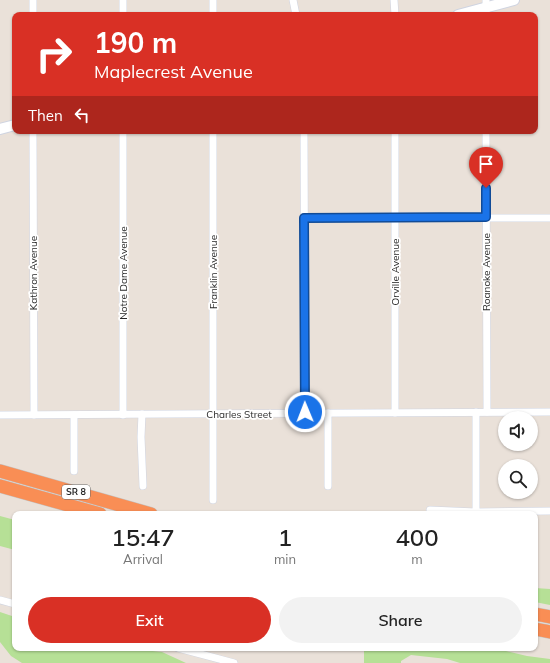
<!DOCTYPE html>
<html lang="en">
<head>
<meta charset="utf-8">
<style>
	:root { --surface:#fff; --page:#f2f2f2; --text:#222; --muted:#767676; --accent:#d93025 }
	body { margin:0; font-family:Mulish,sans-serif; background:var(--page); color:var(--text); height:100vh; display:flex; flex-direction:column; font-size:15px; white-space:nowrap }
	* { box-sizing:border-box; margin:0 }
	p { font-size:13px; color:var(--muted) }
	.icon { flex:none; width:22px; height:22px; fill:none; stroke:currentColor; stroke-width:2; stroke-linecap:round; stroke-linejoin:round }
	.map { position:relative; flex:1; overflow:hidden }
	.drawer { position:absolute; left:12px; top:511px; width:526px; height:140px; display:flex; flex-direction:column; background:var(--surface); border-radius:8px; box-shadow:0 1px 3px #0004 }
	.drawer>* { flex:none }
	.guide { position:absolute; left:12px; top:12px; width:526px; height:122px; border-radius:8px; box-shadow:0 1px 3px #0004; background:#d93025; color:#fff; overflow:hidden }
	.controls { position:absolute; left:498px; top:411px; display:grid; gap:8px }
	.controls a { display:grid; place-items:center; width:40px; height:40px; border-radius:50%; background:var(--surface); box-shadow:0 1px 3px #0004; font-size:20px }
	.pin { position:absolute; display:grid; place-items:center; width:34px; height:34px; color:#fff; margin:-41px -17px; border-radius:50% 50% 50% 0; rotate:-45deg; box-shadow:0 0 4px #0007 }
	.pin .icon { rotate:45deg }
	.me { position:absolute; width:44px; margin:-22px; rotate:359deg; stroke-linejoin:round; filter:drop-shadow(0 0 3px #0008) }
	.turn { display:flex; align-items:center; gap:14px; height:84px; padding:0 16px; font-size:18px }
	.turn .icon { width:52px; height:52px; stroke-width:2.5 }
	.turn b { display:block; font-size:28px; line-height:34px }
	.then { display:flex; align-items:center; height:38px; padding:0 16px; background:#0003; gap:8px; font-size:15px }
	.eta { display:flex; justify-content:space-evenly; align-items:center; height:68px; text-align:center }
	.eta b { font-size:24px; font-weight:600; line-height:28px }
	.button { display:flex; gap:8px; margin-top:auto; padding:8px 16px }
	.button a { flex:1; height:46px; border-radius:24px; background:var(--accent); color:#fff; font-size:16px; font-weight:600; line-height:46px; text-align:center }
	.button a+a { background:var(--page); color:var(--text) }
	.map>svg:first-child { display:block }
	.green { fill:#b6e096 }
	.lines { fill:none; stroke-linecap:round; stroke-linejoin:round }
	.street-casing { stroke:#cfd4e1; stroke-width:8 }
	.secondary-casing { stroke:#cfd4e1; stroke-width:12 }
	.highway-casing { stroke:#c3c3c3; stroke-width:14 }
	.street { stroke:#fff; stroke-width:7 }
	.secondary { stroke:#fff; stroke-width:10 }
	.highway { stroke:#f98e55; stroke-width:13 }
	.route-casing { stroke:#114b97; stroke-width:10 }
	.route { stroke:#1a73e8; stroke-width:7 }
	.labels { text-anchor:middle; stroke-width:3.5; stroke-linejoin:round; paint-order:stroke }
	.shield { fill:#fff; stroke:#686868; stroke-width:1 }
	.shield-label { font-size:9px; font-weight:bold; fill:#282828 }
	.street-label { font-size:10px; fill:#282828; stroke:#fff }
</style>
</head>
<body>
<div class="map">
<svg width="550" height="663" viewBox="0 0 550 663">
	<rect width="100%" height="100%" fill="#eae1d9"/>
	<g class="green">
		<path d="M0,516L15,520V550L0,546Z"/>
		<path d="M535,588L550,589V605L535,602Z"/>
		<path d="M0,612L15,617V648H124L162,652L186,663H22L11,656L0,642Z"/>
		<path d="M362,648H494L527,656L550,659V663H460L447,659L411,655L401,661V663H364V649Z"/>
	</g>
	<g class="lines">
		<defs>
			<g id="street">
				<path d="M33,0V15"/>
				<path d="M123,0V15"/>
				<path d="M213,0V15"/>
				<path d="M293,0L296,15"/>
				<path d="M394,0L395,15"/>
				<path d="M486,0V15"/>
				<path d="M33,131L34,415"/>
				<path d="M123,131V415"/>
				<path d="M213,131V500"/>
				<path d="M304,131L305,412"/>
				<path d="M395,131V413"/>
				<path d="M486,131L487,412"/>
				<path d="M304,218H550"/>
				<path d="M476,412V512"/>
				<path d="M142,414L141,437L143,486"/>
				<path d="M0,415L550,412"/>
				<path d="M74,471V415"/>
				<path d="M328,486V413"/>
				<path d="M430,510L476,512L550,511"/>
				<path d="M0,600L15,604"/>
				<path d="M178,648L234,663"/>
			</g>
			<g id="secondary">
				<path d="M458,15L514,0"/>
				<path d="M0,129L15,125"/>
			</g>
			<g id="highway">
				<path d="M0,471L151,514"/>
				<path d="M0,486L100,514"/>
				<path d="M535,614L550,617"/>
				<path d="M535,629L550,632"/>
			</g>
		</defs>
		<use href="#street" class="street-casing"/>
		<use href="#secondary" class="secondary-casing"/>
		<use href="#highway" class="highway-casing"/>
		<use href="#street" class="street"/>
		<use href="#secondary" class="secondary"/>
		<use href="#highway" class="highway"/>
	</g>
	<g class="lines">
		<defs>
			<path id="route" d="M305,412L304,218L486,217V188"/>
		</defs>
		<use href="#route" class="route-casing"/>
		<use href="#route" class="route"/>
	</g>
	<g class="labels">
		<rect class="shield" x="62" y="485" width="28" height="14" rx="3"/>
		<g class="shield-label">
			<text x="76" y="495">SR 8</text>
		</g>
		<g class="street-label">
			<text transform="translate(213 272) rotate(-90)" y="4">Franklin Avenue</text>
			<text transform="translate(395 272) rotate(-90)" y="4">Orville Avenue</text>
			<text transform="translate(486 272) rotate(-90)" y="4">Roanoke Avenue</text>
			<text transform="translate(33 273) rotate(-90)" y="4">Kathron Avenue</text>
			<text transform="translate(123 273) rotate(-90)" y="4">Notre Dame Avenue</text>
			<text x="239" y="418">Charles Street</text>
		</g>
	</g>
</svg>
<div class="controls">
<a><svg class="icon" aria-label="sound" viewBox="0 0 24 24"><path d="M4 9h4l5-4v14l-5-4H4zM17 9q2 3 0 6"/></svg></a>
<a><svg class="icon" aria-label="search" viewBox="0 0 24 24"><circle cx="10" cy="10" r="6"/><path d="M15 15l6 6"/></svg></a>
</div>
<div class="pin" style="left:486px;top:188px;background:#d93025"><svg class="icon" aria-label="arrive" viewBox="0 0 24 24"><path d="M6 21V4h12l-3 4 3 4H6"/></svg></div>
<svg class="me" style="left:305px;top:412px" viewBox="-20 -20 40 40"><circle r="17" fill="#1a73e8" stroke="#fff" stroke-width="3"/><path d="M0-11L8 9 0 5-8 9z" fill="#fff"/></svg>
<div class="guide">
<div class="turn"><svg class="icon" aria-label="right" viewBox="0 0 24 24"><path d="M7 20v-9h11M14 6l5 5-5 5"/></svg><div><b>190 m</b>Maplecrest Avenue</div></div>
<div class="then">Then<svg class="icon" aria-label="left" viewBox="0 0 24 24"><path d="M17 20v-9H6M10 6l-5 5 5 5"/></svg></div>
</div>
<section class="drawer">
<div class="eta">
<div><b>15:47</b><p>Arrival</p></div>
<div><b>1</b><p>min</p></div>
<div><b>400</b><p>m</p></div>
</div>
<div class="button"><a>Exit</a><a>Share</a></div>
</section>
</div>
</body>
</html>
